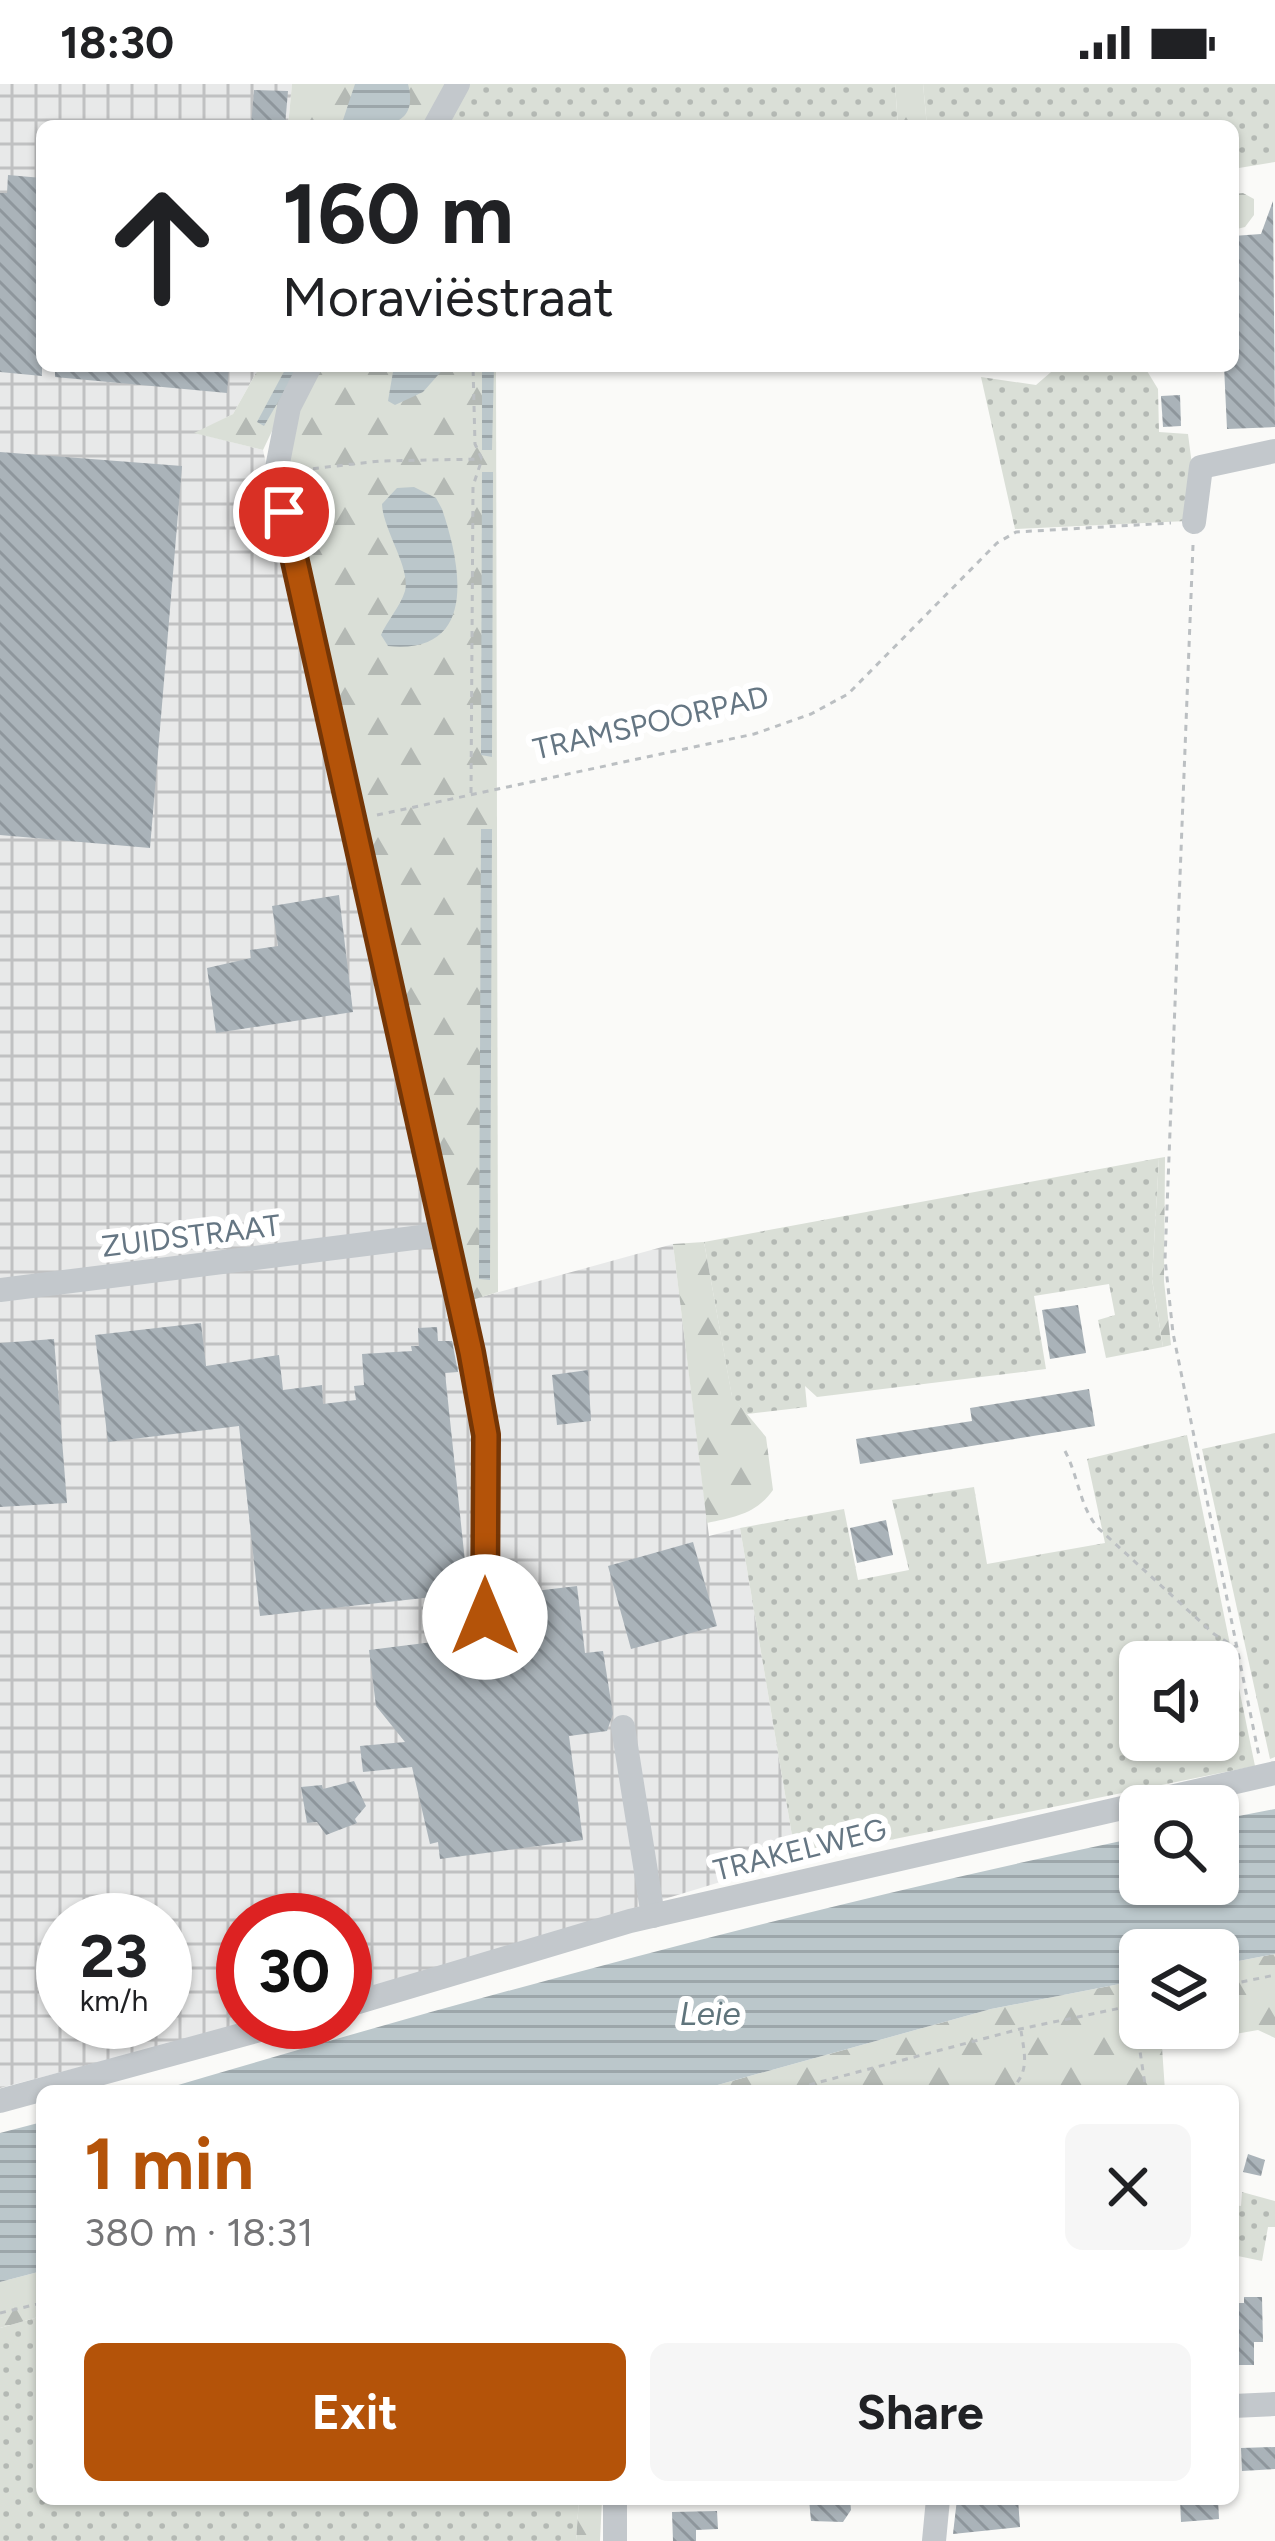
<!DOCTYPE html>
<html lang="en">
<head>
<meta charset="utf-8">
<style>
	:root { --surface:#fff; --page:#f6f6f6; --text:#202124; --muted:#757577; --accent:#b45309 }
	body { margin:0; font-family:Figtree,sans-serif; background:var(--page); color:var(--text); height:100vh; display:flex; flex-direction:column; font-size:45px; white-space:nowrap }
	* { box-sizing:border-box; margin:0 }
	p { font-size:39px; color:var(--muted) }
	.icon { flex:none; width:66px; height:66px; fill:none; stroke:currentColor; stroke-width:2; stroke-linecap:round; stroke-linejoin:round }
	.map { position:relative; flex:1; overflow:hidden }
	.details { position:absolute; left:36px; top:2001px; width:1203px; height:420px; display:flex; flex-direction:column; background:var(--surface); border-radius:18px; box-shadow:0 3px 9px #0004 }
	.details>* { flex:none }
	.top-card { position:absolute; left:36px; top:36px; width:1203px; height:252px; border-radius:18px; box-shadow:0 3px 9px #0004; background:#fff; color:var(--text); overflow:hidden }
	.fabs { position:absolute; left:1119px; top:1557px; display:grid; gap:24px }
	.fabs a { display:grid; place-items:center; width:120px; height:120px; border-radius:18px; background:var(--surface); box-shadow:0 3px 9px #0004; font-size:60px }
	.speed { position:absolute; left:36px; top:1809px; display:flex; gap:24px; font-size:60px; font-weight:700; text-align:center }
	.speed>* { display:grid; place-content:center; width:156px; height:156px; border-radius:50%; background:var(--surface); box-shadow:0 3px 9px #0004; line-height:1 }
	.speed small { font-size:30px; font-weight:400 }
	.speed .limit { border:18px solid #d22; background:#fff; color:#111 }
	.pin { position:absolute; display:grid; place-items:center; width:102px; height:102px; color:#fff; margin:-51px; border:6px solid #fff; border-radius:50%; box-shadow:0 3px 12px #0007 }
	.me { position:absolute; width:132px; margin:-66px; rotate:0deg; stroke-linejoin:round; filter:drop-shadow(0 0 9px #0008) }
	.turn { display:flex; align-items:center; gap:42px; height:252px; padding:0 48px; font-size:54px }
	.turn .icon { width:156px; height:156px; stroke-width:2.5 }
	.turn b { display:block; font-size:84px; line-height:102px }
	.round { display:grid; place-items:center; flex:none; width:126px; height:126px; border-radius:18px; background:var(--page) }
	.headline { display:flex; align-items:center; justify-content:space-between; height:204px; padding:0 48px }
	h1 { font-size:72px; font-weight:700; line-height:90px; color:var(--accent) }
	.cta { display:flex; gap:24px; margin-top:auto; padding:24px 48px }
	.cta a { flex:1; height:138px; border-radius:18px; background:var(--accent); color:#fff; font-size:48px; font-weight:700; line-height:138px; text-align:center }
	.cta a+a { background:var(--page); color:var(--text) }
	.status { display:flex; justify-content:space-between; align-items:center; height:84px; padding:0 60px; background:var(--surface); direction:ltr }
	.status svg { height:33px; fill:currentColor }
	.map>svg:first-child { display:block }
	.industrial { fill:url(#industrial-grid); fill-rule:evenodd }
	.grass { fill:url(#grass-dots); fill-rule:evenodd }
	.forest { fill:url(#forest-firs) }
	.water { fill:url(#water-rules) }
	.building { fill:url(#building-back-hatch) }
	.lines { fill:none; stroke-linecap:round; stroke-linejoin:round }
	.path { stroke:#bbbfc2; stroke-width:3; stroke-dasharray:6 6; stroke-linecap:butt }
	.minor { stroke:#c3c8cc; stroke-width:24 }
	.route-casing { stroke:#753606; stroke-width:30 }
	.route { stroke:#b45309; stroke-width:21 }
	.labels { text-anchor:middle; stroke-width:12; stroke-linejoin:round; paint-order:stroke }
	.street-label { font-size:30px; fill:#657683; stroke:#fff }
	.water-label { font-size:33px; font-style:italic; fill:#60757c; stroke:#fff }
</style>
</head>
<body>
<div class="status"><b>18:30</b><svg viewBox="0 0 49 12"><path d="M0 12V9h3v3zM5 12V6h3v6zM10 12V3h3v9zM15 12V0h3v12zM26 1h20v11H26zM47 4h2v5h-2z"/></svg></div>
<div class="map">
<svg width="1275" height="2457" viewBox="0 0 1275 2457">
	<defs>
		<pattern id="industrial-grid" width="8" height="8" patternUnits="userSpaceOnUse" patternTransform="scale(3)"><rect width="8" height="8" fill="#e8e9e9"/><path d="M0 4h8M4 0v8" fill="none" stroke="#c0c1c2"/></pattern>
		<pattern id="grass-dots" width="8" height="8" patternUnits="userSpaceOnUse" patternTransform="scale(3)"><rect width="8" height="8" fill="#dadfd7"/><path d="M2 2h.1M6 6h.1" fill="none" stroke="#b4b9b4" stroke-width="1.8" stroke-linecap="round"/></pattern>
		<pattern id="forest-firs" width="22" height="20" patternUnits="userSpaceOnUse" patternTransform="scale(3)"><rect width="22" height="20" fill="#dadfd7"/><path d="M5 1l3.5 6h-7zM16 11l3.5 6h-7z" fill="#b4b9b4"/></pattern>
		<pattern id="water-rules" width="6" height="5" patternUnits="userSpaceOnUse" patternTransform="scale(3)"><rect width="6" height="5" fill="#bbc7cb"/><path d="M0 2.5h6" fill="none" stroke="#9ca6aa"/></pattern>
		<pattern id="building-back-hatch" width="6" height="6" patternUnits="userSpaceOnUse" patternTransform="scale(3)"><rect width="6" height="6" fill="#aab3b9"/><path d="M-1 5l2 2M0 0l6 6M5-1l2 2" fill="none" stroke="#8e969c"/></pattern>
	</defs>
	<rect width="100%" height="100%" fill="#fafaf8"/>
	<path class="industrial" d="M0,0H292L288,42H42V282H260L233,330L196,349L263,366L452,1221L673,1160L709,1452L740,1444L796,1775L345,1912V1836H243V1938H252L0,2004ZM63,1836H165V1938H63Z"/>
	<g class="grass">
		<path d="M467,0H895L898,42H446Z"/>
		<path d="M923,0H1275V78L1233,85V42H927Z"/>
		<path d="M1058,282H1144L1158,305L1159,348L1188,350L1192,381L1187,437L1015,445L981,293L1036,301Z"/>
		<path d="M1159,1074L1152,1195L1163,1263L1106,1274L1098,1236L1115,1231L1109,1200L1034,1212L1046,1285L817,1313L805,1302L807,1323L747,1330L732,1313L704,1158Z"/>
		<path d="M1275,1349V1673L1270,1675L1202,1365Z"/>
		<path d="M1187,1351L1255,1682L796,1775L740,1444L844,1425L858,1496L909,1486L892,1416L974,1403L987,1480L1105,1459L1087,1375ZM1140,1578H1218V1656H1140Z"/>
		<path d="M1242,2108L1275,2117V2143H1268L1262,2177L1233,2171V2121L1241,2122Z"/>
		<path d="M42,2232V2415H579L576,2457H0V2244Z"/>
	</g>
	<g class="forest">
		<path d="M292,0H453L431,42H288Z"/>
		<path d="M895,0H923L927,42H898Z"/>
		<path d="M1243,109L1254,115V131L1245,143L1233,146V110Z"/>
		<path d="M260,282H303L263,366L194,349L233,330Z"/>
		<path d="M317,282H496L498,1208L472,1216L283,394L286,361Z"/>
		<path d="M1165,1073L1164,1197L1171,1261L1163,1263L1152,1195L1159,1074Z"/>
		<path d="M704,1158L732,1312L766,1353L773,1406C756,1430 735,1433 707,1439L673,1160Z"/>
		<path d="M1275,1870V1954L1258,1946L1162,1963L1165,2007H964L963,2002L941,2007H696L991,1925L1140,1896V1944H1218V1881Z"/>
		<path d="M42,2187V2232L0,2244V2198Z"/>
		<path d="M579,2415H602L600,2457H576Z"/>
	</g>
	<g class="water">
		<path d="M355,0H408C421,49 373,42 341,42Z"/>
		<path d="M287,282H299L264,342L257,338Z"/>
		<path d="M394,282H446L423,308L395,321L388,317Z"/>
		<path d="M482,282H494L492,366H482Z"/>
		<path d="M482,388H493L492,673L481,671Z"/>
		<path d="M414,403L436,414L442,425C461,481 479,571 388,562L381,551C387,537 400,523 405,507C411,484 383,446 382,420L397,404Z"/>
		<path d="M481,745H492L490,1196L479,1195Z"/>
		<path d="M1275,1725V1870L1218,1881V1866H1140V1896L991,1925L696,2007H158C481,1911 810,1822 1140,1753V1800H1218V1736Z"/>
		<path d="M42,2038V2187L0,2198V2049Z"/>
	</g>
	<g class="building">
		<path d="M254,6L288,7L285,42H251Z"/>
		<path d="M8,91L42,94V292L0,288V109H7Z"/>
		<path d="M1273,117L1275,343L1227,345L1224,282H1233V152L1261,150Z"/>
		<path d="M55,282H229L227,309L55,293Z"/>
		<path d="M1180,311L1181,342L1163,343L1161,312Z"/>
		<path d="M0,368L182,382L150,764L0,751Z"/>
		<path d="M339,811L353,928L216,949L207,884L251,874L250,866L278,862L272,822Z"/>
		<path d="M1078,1221L1086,1269L1050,1275L1042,1226Z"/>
		<path d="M201,1239L206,1282L279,1271L283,1306L322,1301L323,1320L356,1316L354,1302L364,1301L362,1270L412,1267L411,1262H419L418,1244L437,1243L438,1257H452L458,1288L445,1289L466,1487L451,1511L260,1532L239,1342L108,1358L95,1251Z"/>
		<path d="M54,1255L67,1419L0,1423V1259Z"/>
		<path d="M588,1286L591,1337L557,1341L552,1291Z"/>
		<path d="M1089,1305L1095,1342L860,1380L856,1355L972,1337L970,1324Z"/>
		<path d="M886,1436L893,1471L857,1479L850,1444Z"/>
		<path d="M693,1458L717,1542L631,1565L608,1482Z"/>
		<path d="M577,1502L585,1569L603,1567L613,1630L607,1647L569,1652L583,1756L440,1775L438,1758L430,1760L412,1683L363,1688L360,1662L405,1658L376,1622L369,1566L505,1549L502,1511Z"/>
		<path d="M354,1697L366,1722L355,1735L357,1739L326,1751L317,1738L307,1739L301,1703L322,1701L323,1705Z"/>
		<path d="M1248,2070L1265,2076L1261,2092L1243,2088Z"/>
		<path d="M1244,2213H1262L1263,2258H1254V2281H1233V2219H1244Z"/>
		<path d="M1275,2363V2385L1242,2387L1241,2364Z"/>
		<path d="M809,2415H850L851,2426L843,2438L811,2437Z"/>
		<path d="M957,2415H1018L1020,2443L953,2450Z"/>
		<path d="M1180,2415H1218L1219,2435L1181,2438Z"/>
		<path d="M717,2427L718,2445L696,2446V2457H673L672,2428Z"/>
	</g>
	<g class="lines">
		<g class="path">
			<path d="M301,386L380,377L482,375"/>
			<path d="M1193,461L1165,1175L1173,1249L1259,1672"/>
			<path d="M471,709L473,402L482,375L475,360L473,282"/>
			<path d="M377,731L754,650L811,630L848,610L997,459L1016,448L1171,439"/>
			<path d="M1065,1367C1079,1394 1079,1421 1098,1444L1214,1550L1235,1563"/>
			<path d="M1218,1903L1275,1891"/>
			<path d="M1133,1921L1146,2007"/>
			<path d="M786,2007L1020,1945L1140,1920"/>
			<path d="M1009,2007C1030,1989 1025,1972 1021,1947"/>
			<path d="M0,2229L42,2219"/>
		</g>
		<g class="minor">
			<path d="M435,42L458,0"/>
			<path d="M310,282L289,323L276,389L464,1227L486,1351L485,1533"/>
			<path d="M1194,438L1201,383L1275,367"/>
			<path d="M0,1206L445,1150"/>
			<path d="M623,1643L653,1832"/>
			<path d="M345,1922L630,1837L1275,1689"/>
			<path d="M0,2017L289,1938"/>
			<path d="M1233,2322L1275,2320"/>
			<path d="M615,2457V2415"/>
			<path d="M934,2457L938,2415"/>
		</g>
	</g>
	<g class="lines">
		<defs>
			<path id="route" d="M284,428L471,1268L486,1351L485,1533"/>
		</defs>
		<use href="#route" class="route-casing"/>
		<use href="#route" class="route"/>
	</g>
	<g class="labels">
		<g class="street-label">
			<text transform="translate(651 639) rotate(-13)" y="10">TRAMSPOORPAD</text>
			<text transform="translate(191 1152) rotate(-7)" y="10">ZUIDSTRAAT</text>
			<text transform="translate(800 1766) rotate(-14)" y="10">TRAKELWEG</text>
		</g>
		<g class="water-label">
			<text x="710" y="1941">Leie</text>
		</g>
	</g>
</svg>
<div class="fabs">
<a><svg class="icon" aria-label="sound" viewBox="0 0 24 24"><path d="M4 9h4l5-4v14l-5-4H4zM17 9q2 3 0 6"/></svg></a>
<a><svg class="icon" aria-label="search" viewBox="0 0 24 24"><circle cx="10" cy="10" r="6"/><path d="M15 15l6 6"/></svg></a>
<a><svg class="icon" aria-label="layers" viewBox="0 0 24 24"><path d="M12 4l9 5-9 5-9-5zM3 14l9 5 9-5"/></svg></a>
</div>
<div class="speed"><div>23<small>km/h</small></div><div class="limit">30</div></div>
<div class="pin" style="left:284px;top:428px;background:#d93025"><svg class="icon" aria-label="arrive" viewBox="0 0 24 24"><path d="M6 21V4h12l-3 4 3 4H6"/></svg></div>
<svg class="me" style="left:485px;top:1533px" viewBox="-20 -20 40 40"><circle r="19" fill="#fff"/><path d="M0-13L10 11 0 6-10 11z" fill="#b45309"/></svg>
<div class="top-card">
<div class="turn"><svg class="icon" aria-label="ahead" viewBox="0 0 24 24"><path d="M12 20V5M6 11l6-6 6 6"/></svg><div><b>160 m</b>Moraviëstraat</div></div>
</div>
<section class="details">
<div class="headline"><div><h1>1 min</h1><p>380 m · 18:31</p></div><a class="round"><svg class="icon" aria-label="close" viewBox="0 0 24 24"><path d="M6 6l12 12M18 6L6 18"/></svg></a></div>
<div class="cta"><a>Exit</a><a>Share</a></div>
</section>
</div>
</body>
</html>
